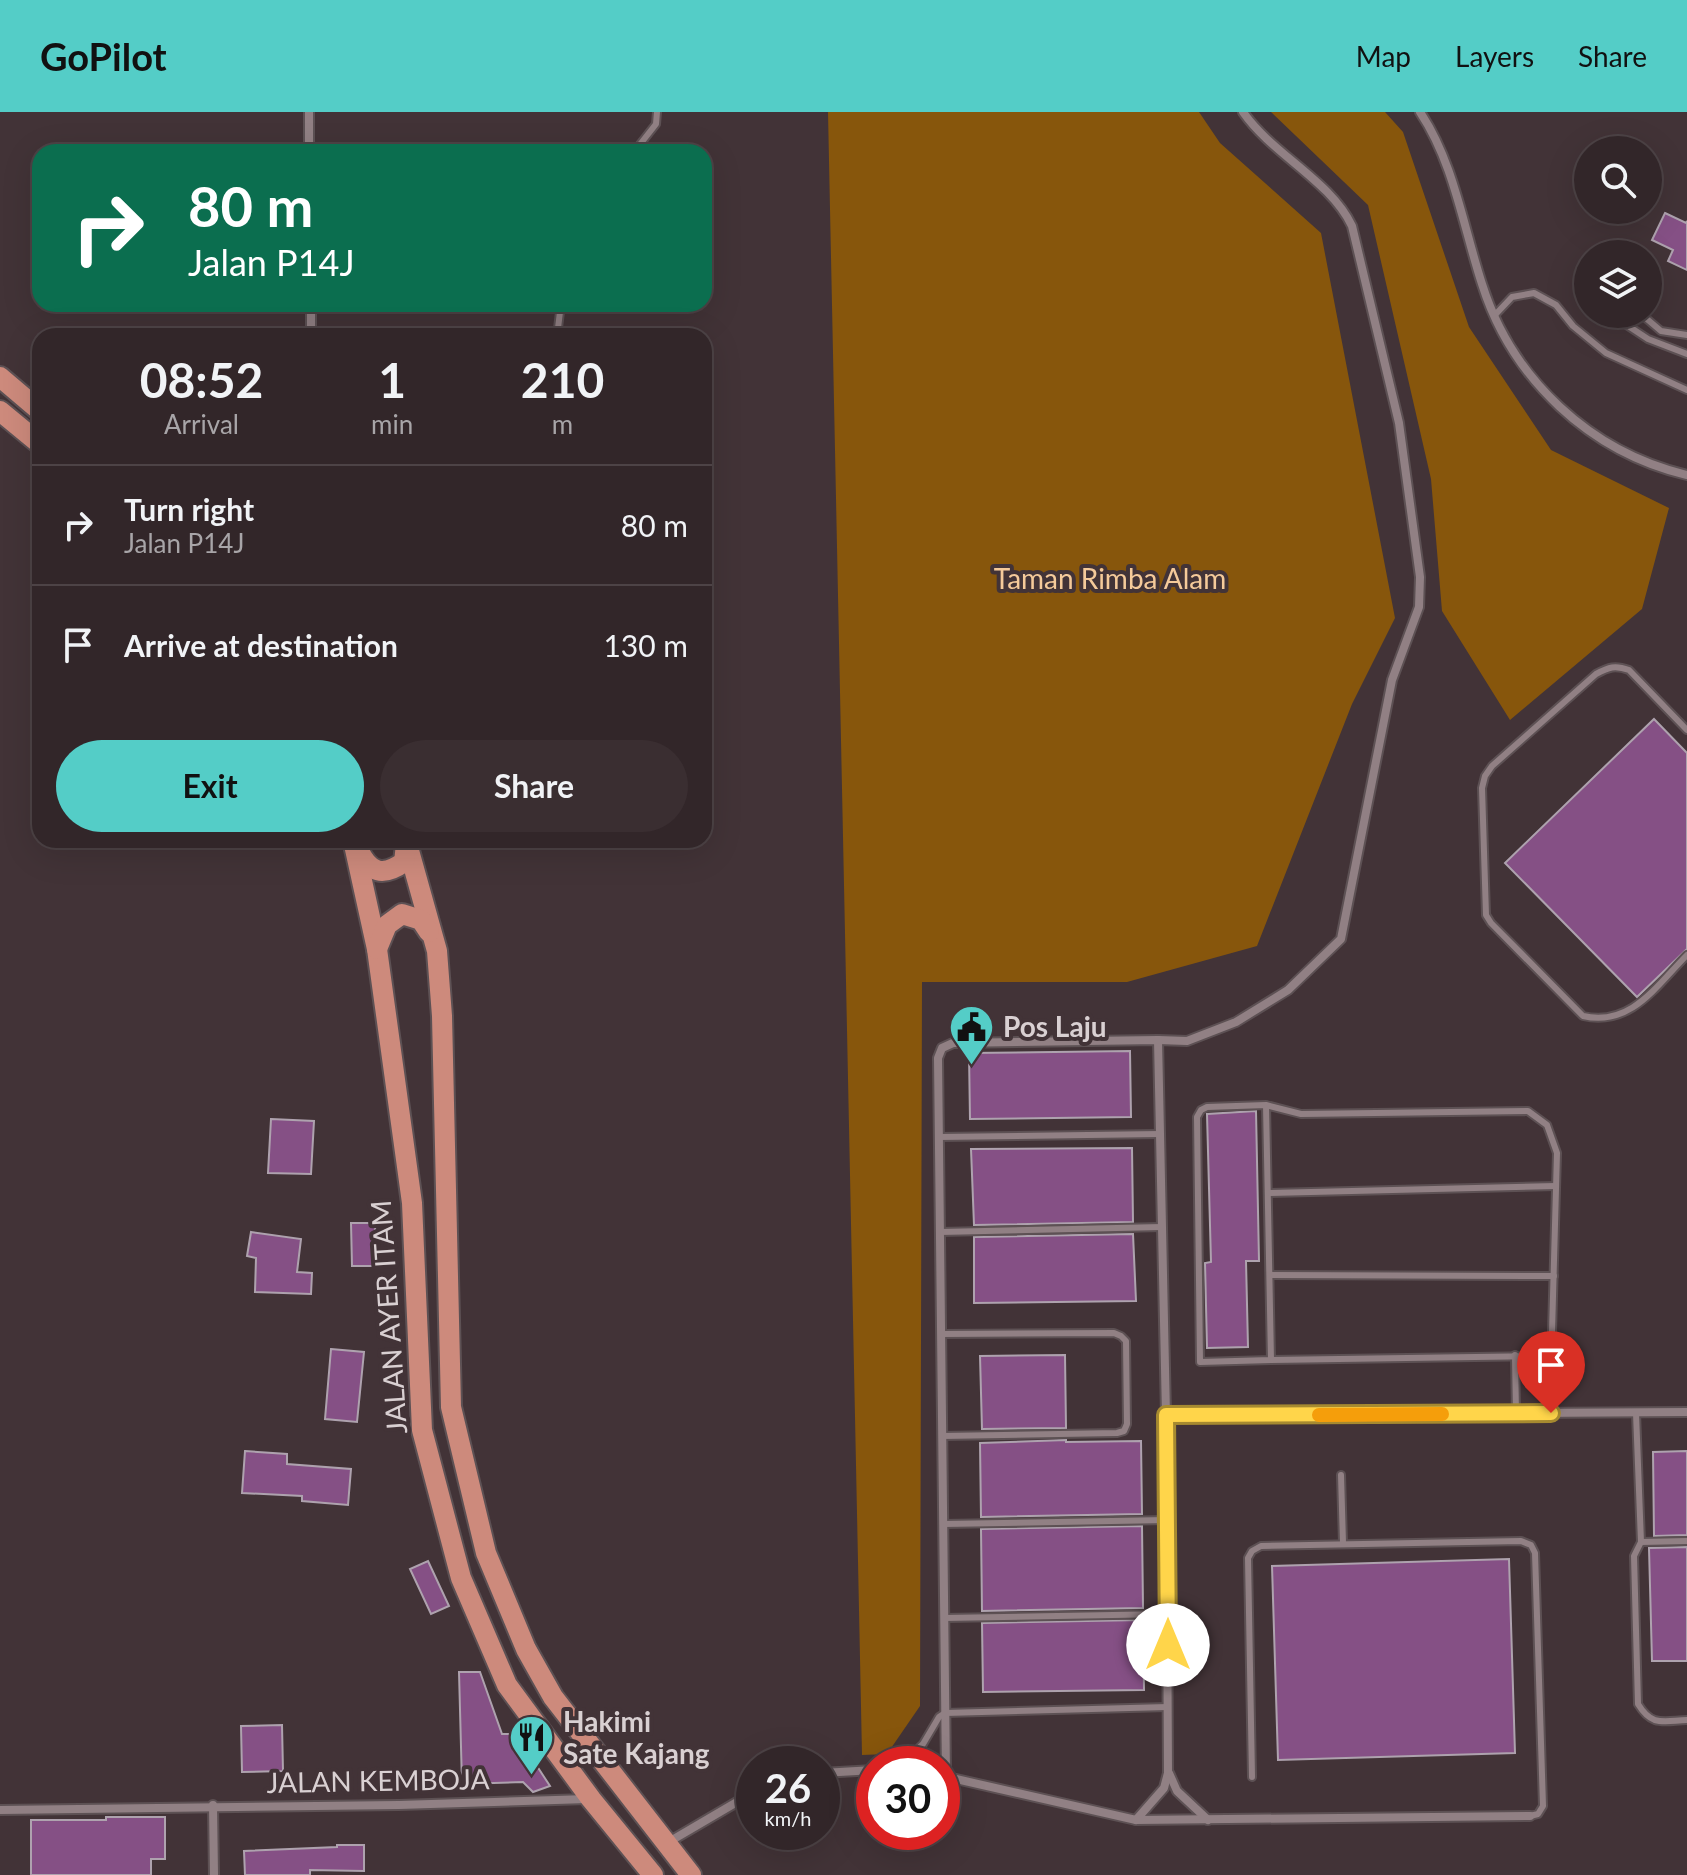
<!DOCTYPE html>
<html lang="en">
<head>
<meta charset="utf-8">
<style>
	:root { --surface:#322629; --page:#3a2e31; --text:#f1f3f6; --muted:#a8a5a8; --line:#4d4346; --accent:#54cdc7 }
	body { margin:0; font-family:Lato,sans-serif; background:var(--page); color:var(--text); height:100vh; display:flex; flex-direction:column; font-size:30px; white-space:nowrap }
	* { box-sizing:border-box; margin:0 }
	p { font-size:26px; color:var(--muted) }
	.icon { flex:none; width:44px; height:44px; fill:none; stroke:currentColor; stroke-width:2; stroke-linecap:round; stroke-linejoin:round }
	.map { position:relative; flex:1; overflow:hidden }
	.side { position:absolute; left:32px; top:216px; width:680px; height:520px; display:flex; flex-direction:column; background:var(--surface); border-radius:24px; box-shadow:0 8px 32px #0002,0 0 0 2px var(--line) }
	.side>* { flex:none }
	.top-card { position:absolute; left:32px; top:32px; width:680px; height:168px; border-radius:24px; box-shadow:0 8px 32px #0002,0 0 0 2px var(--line); background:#0b6e4f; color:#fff; overflow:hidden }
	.fabs { position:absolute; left:1574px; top:24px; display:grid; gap:16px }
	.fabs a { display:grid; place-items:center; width:88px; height:88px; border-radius:50%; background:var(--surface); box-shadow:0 8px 32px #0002,0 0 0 2px var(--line); font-size:40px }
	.speed { position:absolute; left:736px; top:1634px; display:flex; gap:16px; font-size:40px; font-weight:700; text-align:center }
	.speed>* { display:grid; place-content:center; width:104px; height:104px; border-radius:50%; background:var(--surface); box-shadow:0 8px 32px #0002,0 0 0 2px var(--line); line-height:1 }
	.speed small { font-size:20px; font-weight:400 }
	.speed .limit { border:12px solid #d22; background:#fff; color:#111 }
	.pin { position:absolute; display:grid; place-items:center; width:68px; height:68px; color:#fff; margin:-82px -34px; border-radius:50% 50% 50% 0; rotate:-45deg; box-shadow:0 0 8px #0007 }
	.pin .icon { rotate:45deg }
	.me { position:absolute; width:88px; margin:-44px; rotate:0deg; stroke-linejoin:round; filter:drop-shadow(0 0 6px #0008) }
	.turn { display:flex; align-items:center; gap:28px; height:168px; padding:0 24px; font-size:36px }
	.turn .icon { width:104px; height:104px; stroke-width:2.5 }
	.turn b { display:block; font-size:56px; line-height:68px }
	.eta { display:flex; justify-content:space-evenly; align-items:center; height:136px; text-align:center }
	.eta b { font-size:48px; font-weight:700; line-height:56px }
	.cta { display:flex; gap:16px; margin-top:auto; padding:16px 24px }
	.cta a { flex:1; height:92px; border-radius:48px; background:var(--accent); color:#111; font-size:32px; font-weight:700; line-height:92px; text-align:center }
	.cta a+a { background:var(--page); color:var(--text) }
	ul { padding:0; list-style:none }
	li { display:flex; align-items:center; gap:24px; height:120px; padding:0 24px; border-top:2px solid var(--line) }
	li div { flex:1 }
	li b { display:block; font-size:30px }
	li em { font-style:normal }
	header { display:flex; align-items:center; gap:48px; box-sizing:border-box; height:112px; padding:0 40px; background:var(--accent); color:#111 }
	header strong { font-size:38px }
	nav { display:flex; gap:44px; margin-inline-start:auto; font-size:28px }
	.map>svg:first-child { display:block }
	.forest { fill:#87560c }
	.building { fill:#855085; stroke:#aea2ae; stroke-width:2 }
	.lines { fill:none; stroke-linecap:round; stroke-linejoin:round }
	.lane-casing { stroke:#5d5154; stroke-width:10 }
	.street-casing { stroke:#5d5154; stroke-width:12 }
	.primary-casing { stroke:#5d5154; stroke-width:24 }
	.lane { stroke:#918084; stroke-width:6 }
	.street { stroke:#918084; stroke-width:8 }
	.primary { stroke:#cd8a7c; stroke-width:20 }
	.route-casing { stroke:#a68a30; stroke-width:20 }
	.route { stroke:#ffd54a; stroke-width:14 }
	.slow { stroke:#f59e0b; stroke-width:14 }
	.labels { text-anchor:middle; stroke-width:8; stroke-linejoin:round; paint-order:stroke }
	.park-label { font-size:28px; fill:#f5ca9a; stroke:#423337 }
	.poi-label { font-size:28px; font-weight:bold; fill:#d9d0d2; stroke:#423337; text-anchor:start }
	.street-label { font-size:28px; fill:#d9d0d2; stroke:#423337 }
</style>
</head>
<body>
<header>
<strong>GoPilot</strong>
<nav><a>Map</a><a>Layers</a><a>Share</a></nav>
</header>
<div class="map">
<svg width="1687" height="1763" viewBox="0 0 1687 1763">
	<rect width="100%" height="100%" fill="#423337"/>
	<g class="forest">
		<path d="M828,0H1199L1220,31L1321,121L1395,506L1352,592L1257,834L1127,870H922L920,1594L887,1642L862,1643Z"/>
		<path d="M1271,0H1385L1403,20L1469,215L1551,338L1669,396L1642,497L1510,608L1442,499L1431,367L1368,93Z"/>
	</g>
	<g class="building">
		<path d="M1665,101L1686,111L1687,109V158L1668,149L1673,138L1652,128Z"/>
		<path d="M1654,607L1687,641V837L1637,885L1505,751Z"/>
		<path d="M1130,939L1131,1005L970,1007L969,941Z"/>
		<path d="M1256,999L1259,1149H1246L1248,1235L1207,1236L1205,1151L1211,1150L1207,1002Z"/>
		<path d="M271,1007L314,1009L311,1062L268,1061Z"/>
		<path d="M1132,1036L1133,1110L974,1113L971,1037Z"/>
		<path d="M351,1111H375L376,1154H352Z"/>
		<path d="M251,1120L301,1127L297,1160L312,1161L311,1182L255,1180L256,1146L247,1144Z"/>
		<path d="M1133,1122L1136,1189L974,1191V1125Z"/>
		<path d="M331,1237L364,1240L357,1310L325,1307Z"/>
		<path d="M1065,1243L1066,1316L982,1317L980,1244Z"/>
		<path d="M1066,1328V1330L1141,1329L1142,1402L981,1405L980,1331Z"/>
		<path d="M245,1339L287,1342V1352L351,1357L348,1393L302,1389V1384L242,1381Z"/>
		<path d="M1687,1339V1423L1654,1424L1653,1340Z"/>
		<path d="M1142,1414L1143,1496L982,1499L981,1417Z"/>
		<path d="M1687,1435V1549H1652L1649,1436Z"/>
		<path d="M1509,1447L1515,1641L1278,1648L1272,1454Z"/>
		<path d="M428,1449L449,1494L431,1502L410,1457Z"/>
		<path d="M1143,1508L1144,1578L983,1580L982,1511Z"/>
		<path d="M459,1560H480L502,1622H516L550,1674L533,1680L523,1670L462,1672Z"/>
		<path d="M282,1613L283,1659L242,1660L241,1614Z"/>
		<path d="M106,1705H165V1747H151V1763H31V1708H106Z"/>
		<path d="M337,1733H364V1759L310,1758V1763H245L244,1739L337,1735Z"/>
	</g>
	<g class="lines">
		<defs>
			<g id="lane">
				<path d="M634,40L656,12L657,0"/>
				<path d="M1588,159L1581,167L1588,177"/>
				<path d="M1610,202L1648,227L1687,242"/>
				<path d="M1641,202L1661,219L1687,223"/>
				<path d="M1494,204L1512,185L1534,181L1556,193L1573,214L1606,241L1687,278"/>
				<path d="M557,224L561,192"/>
				<path d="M1687,618L1629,558C1615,553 1609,555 1596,562L1492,654L1485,664L1482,676L1486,803L1491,811L1583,904C1631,915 1656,874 1687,843"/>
				<path d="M1266,993L1271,1248L1547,1244L1552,1220L1557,1041L1547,1013L1528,999L1301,1002L1266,993L1207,995L1201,998L1197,1005L1200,1250L1271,1248"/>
				<path d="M939,1025L1160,1022"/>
				<path d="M1269,1081L1556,1074"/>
				<path d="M940,1120L1162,1115"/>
				<path d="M1270,1163L1554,1164"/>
				<path d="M941,1222L1114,1221L1121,1224L1126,1229L1127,1312L1124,1319L1117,1321L942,1324"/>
				<path d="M1515,1243L1516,1302"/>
				<path d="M1547,1244L1551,1301"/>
				<path d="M1636,1301L1641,1430"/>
				<path d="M1341,1363L1343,1431"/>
				<path d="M943,1412L1167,1408"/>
				<path d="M1687,1429L1641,1430L1634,1444L1638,1592C1652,1615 1663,1609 1687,1608"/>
				<path d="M944,1506L1168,1502"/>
				<path d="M902,1652L923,1632L939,1605L945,1601L1168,1595"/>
				<path d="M1252,1665L1248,1446L1252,1439L1261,1434L1521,1429L1531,1433L1535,1441L1543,1694L1538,1702L1530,1704"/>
			</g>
			<g id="street">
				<path d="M309,0V40"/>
				<path d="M1420,0C1454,51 1463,114 1482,172C1512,267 1590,340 1687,363"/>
				<path d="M311,192V224"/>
				<path d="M1158,928L1187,929L1236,910L1288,878L1341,827L1392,568L1419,495L1420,465L1399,311L1352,114C1330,68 1273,43 1243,0"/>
				<path d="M1166,1303L1687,1300"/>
				<path d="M822,1661L874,1658"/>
				<path d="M1169,1661L1177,1679L1208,1708"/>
				<path d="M943,1664L1136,1708L1530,1704"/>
				<path d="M946,1664L938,946L942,936L953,931L1158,928L1166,1303L1168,1661L1164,1676L1136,1708"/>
				<path d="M213,1693L214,1763"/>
				<path d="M0,1698L399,1693L587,1687"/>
				<path d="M667,1731L754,1680"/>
			</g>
			<g id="primary">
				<path d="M0,265L40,299"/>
				<path d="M0,299L40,332"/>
				<path d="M353,728L377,837L412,1091L422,1318L461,1466L507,1573L591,1687L653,1763"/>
				<path d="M406,728L437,839L442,904L451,1295L486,1441L526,1537L553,1585L691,1763"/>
				<path d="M359,739C370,761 383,765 404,750L406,732"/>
				<path d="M377,837L387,813L402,802L421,808L429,820"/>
			</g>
		</defs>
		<use href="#lane" class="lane-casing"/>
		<use href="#street" class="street-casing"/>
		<use href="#primary" class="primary-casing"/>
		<use href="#lane" class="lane"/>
		<use href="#street" class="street"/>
		<use href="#primary" class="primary"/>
	</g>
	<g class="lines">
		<defs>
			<path id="route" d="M1168,1533L1166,1303L1551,1301"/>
		</defs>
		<use href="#route" class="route-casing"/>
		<use href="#route" class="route"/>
		<path class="slow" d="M1319,1303L1442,1302"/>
	</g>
	<defs>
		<symbol id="civic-pin" viewBox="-11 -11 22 30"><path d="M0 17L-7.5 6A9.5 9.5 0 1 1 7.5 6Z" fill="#54cdc7" stroke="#423337"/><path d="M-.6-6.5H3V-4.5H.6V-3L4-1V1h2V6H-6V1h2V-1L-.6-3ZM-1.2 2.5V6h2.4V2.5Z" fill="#111"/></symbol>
		<symbol id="restaurant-pin" viewBox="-11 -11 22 30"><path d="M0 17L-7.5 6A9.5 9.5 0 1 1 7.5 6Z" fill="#54cdc7" stroke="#423337"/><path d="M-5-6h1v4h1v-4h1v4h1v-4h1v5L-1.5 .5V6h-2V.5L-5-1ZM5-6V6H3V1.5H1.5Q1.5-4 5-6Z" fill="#111"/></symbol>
	</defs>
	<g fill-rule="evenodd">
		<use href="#civic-pin" x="946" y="890" width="51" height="69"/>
		<use href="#restaurant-pin" x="506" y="1600" width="51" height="69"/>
	</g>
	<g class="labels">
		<g class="park-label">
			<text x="1110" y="477">Taman Rimba Alam</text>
		</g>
		<g class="poi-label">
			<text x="1003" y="925">Pos Laju</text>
			<text x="563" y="1620">Hakimi<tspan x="563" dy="32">Sate Kajang</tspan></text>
		</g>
		<g class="street-label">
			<text transform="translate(389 1205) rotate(-94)" y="10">JALAN AYER ITAM</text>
			<text transform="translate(378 1669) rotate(-1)" y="10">JALAN KEMBOJA</text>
		</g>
	</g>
</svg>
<div class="fabs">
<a><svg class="icon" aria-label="search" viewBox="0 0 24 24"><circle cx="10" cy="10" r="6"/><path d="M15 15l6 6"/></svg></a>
<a><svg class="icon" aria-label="layers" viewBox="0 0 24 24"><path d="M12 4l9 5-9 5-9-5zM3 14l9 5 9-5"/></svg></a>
</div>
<div class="speed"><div>26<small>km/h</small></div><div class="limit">30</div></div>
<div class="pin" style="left:1551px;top:1301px;background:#d93025"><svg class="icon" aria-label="arrive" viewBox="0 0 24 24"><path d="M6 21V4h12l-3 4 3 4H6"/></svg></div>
<svg class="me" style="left:1168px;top:1533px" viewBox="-20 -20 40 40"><circle r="19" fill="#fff"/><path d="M0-13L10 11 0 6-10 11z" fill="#ffd54a"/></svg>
<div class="top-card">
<div class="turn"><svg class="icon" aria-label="right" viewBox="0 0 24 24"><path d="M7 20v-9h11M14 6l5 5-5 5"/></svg><div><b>80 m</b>Jalan P14J</div></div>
</div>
<section class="side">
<div class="eta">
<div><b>08:52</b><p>Arrival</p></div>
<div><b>1</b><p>min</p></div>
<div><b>210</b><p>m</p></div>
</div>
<ul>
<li><svg class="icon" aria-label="right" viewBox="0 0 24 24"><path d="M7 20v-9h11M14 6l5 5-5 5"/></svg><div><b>Turn right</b><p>Jalan P14J</p></div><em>80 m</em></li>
<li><svg class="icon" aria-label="arrive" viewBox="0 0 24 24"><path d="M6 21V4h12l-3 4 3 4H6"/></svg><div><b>Arrive at destination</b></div><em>130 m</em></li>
</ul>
<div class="cta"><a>Exit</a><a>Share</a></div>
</section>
</div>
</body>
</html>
